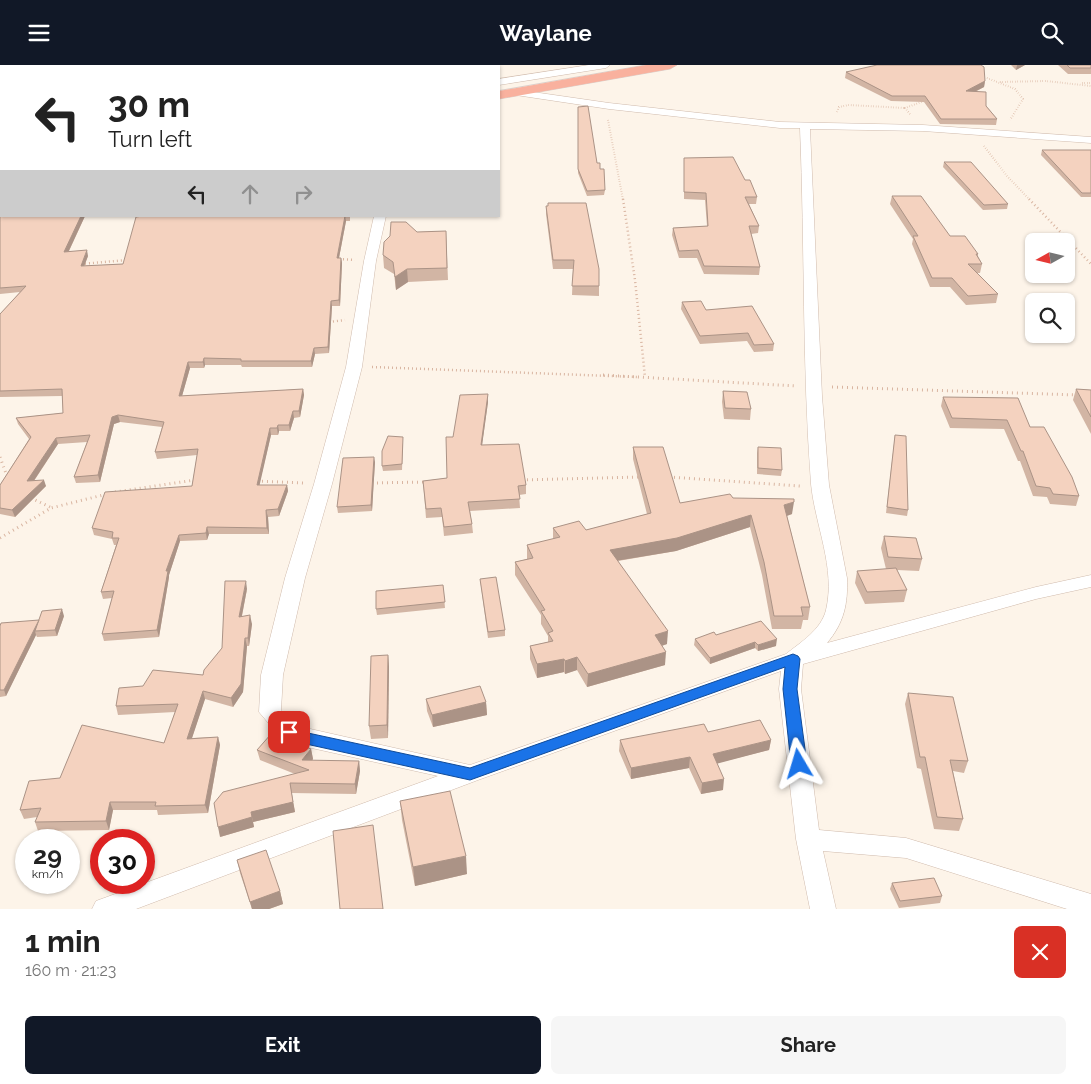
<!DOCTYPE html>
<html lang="en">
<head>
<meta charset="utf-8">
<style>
	:root { --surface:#fff; --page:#f6f6f6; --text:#222; --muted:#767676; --accent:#111827 }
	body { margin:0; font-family:Raleway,sans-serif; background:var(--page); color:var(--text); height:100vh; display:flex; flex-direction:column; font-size:19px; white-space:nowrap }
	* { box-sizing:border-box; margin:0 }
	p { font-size:16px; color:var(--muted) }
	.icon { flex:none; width:28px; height:28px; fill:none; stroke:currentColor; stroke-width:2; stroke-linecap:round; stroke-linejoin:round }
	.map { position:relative; height:844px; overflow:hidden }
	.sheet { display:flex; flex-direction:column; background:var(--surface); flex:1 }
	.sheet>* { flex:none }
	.top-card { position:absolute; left:0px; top:0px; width:500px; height:152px; box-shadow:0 1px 4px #0004; background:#fff; color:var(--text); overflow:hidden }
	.needle { width:32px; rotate:262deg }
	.fabs { position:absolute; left:1025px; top:168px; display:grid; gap:10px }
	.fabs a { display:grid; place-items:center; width:50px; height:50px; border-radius:8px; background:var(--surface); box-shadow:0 1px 4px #0004; font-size:25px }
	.speed { position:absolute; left:15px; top:764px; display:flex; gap:10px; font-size:25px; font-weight:700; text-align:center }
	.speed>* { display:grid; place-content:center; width:65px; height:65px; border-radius:50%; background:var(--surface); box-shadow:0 1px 4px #0004; line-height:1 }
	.speed small { font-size:12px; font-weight:400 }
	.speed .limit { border:8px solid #d22; background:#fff; color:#111 }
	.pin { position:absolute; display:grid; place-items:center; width:42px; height:42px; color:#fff; margin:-21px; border-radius:10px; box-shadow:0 2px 8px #0006 }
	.me { position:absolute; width:55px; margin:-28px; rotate:353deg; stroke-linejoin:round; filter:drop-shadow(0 0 4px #0008) }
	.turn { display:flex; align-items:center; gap:18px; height:105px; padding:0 25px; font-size:22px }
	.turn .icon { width:65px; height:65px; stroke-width:2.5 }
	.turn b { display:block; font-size:35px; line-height:42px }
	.lanes { display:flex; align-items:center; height:48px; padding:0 25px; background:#0003; justify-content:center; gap:25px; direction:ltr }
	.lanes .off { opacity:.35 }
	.round { display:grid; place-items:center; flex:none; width:52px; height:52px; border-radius:8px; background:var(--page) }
	.summary { display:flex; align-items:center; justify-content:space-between; height:85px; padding:0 25px }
	h1 { font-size:30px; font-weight:700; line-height:38px }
	.primary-button { display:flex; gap:10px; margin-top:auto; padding:10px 25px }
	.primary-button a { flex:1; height:58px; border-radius:8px; background:var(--accent); color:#fff; font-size:20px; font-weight:700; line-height:58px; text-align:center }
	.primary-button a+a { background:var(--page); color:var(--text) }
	header { display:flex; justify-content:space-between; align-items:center; height:65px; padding:0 25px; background:var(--accent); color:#fff; font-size:22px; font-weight:700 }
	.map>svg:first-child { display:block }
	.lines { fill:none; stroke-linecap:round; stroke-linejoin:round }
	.street-casing { stroke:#d0bbad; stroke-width:1 }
	.highway-casing { stroke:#d9d1cd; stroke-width:1 }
	.path-far2 { stroke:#d9b5a1; stroke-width:2; stroke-dasharray:0.5 2; stroke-linecap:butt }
	.path-far1 { stroke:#d9b5a1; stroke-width:2.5; stroke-dasharray:1 3; stroke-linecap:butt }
	.path { stroke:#d9b5a1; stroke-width:3; stroke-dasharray:1 4; stroke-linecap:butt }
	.street { fill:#fff; fill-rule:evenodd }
	.highway { fill:#f9b19e; fill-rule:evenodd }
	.rail-casing { stroke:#b7a5c9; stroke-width:3 }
	.rail { stroke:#fff8f0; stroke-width:2; stroke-dasharray:6; stroke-linecap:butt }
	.wall { fill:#d2b5a4 }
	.shaded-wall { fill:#ab9386 }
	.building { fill:#f4d2bf; stroke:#ab9386 }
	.route { fill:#1a73e8; stroke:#114b97 }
</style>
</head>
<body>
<header><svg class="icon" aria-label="menu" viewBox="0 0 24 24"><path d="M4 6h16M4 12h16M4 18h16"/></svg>Waylane<svg class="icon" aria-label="search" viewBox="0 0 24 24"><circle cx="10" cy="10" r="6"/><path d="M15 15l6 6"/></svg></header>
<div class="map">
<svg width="1091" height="844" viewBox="0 0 1091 844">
	<rect width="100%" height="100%" fill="#fdf4e9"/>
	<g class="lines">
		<defs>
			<g id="street">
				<path d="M589,0H610L606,3L499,20V14Z"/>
				<path d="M512,24L609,38L780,57L923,60L1091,72V78L923,66L810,64L822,331L829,420L847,513C848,539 844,558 827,578L1036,522L1091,510V522L1036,534L803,599L801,624L819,765L906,773L1091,829V844H1067L906,793L823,786L836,844H810L796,774L779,624L781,606L478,715L136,844H92L96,836L438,711L307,682L281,673L259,647L261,610L285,513L314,419L346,302L364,196L374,151H386L376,196L362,302L332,419L305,513L283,610L281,645L297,661L470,700L786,589C801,577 821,565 826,545C836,503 815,460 811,419C802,301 805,182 800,63H780L609,44L509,29L507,27Z"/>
				<rect x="0" y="102" width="1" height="6"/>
			</g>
			<g id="highway">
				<path d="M646,0H677L670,4L499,34V26Z"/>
				<rect x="0" y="113" width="1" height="10"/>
			</g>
		</defs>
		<use href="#street" class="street-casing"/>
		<use href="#highway" class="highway-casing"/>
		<g class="path-far2">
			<path d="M0,1L6,0"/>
			<path d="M987,13L1015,24L1023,34L1010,55"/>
			<path d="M1000,17L1046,16L1091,21"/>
			<path d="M1082,18H1091"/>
			<path d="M837,47L839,42L849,40L905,43"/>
			<path d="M910,49L905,43L924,36"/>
			<path d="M608,55L623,135"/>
			<path d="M984,81L1007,111L1030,135"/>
		</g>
		<g class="path-far1">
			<path d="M623,134L635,215L645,312"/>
			<path d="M1029,134L1091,199"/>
			<path d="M339,194L355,195"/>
			<path d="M81,199L127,195"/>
			<path d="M329,257L345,255"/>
			<path d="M372,302L637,312"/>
		</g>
		<g class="path">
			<path d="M603,310L796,321"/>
			<path d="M832,322L1078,330"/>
			<path d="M0,392L8,414"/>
			<path d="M669,412L800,421"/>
			<path d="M522,415L640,412"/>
			<path d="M257,416L303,418"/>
			<path d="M372,418L425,417"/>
			<path d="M115,427L195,415"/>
			<path d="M31,433L50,442"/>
			<path d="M0,473L51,443L107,429"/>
		</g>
		<use href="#street" class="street"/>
		<use href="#highway" class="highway"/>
		<defs>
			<path id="rail" d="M188,1L201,0"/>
		</defs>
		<use href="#rail" class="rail-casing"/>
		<use href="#rail" class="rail"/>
	</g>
	<g class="wall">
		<path d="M1011,0H1025L1016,5Z"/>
		<path d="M1058,0H1091V9H1068Z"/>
		<path d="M846,7L985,16L984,22L975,27L997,54L996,60L940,59L924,37L891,36L845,13Z"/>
		<path d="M578,42L597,98L600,104L605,125L604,130L587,131L578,108Z"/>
		<path d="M1042,85H1091V132H1081L1041,90Z"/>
		<path d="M684,93L745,115L757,132L756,139H749L759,161L758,168L751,169L760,202L759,210L704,209L697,193H679L672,170L673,163L707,161L705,135L684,134Z"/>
		<path d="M944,97L1008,139L1007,144L983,145L943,102Z"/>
		<path d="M892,131L950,171L978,189V191L982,199L980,208H977L998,229L996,238L966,240L950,222H930L912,179L913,174L890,139Z"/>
		<path d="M0,140L1,151H85L69,186L88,191L84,201L123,199L143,151H350V156H346L339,193H341L342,198L340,241H332L329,288L315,289L312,302H242L241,300H205L204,303H190L182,331L303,324L304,330L300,352L294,353L290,366H279L278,370H271L259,420H287L288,426L279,451L268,452L269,469H209L207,475L180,476L169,510V512L159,572L104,576L102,569L112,533L103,534L101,527L116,480H114L112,474L94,470L92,463L192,421L197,390L157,394L155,387L162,362L120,357L114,359L100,417L76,418L74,412L87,377L58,379L34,416L46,421L15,452L0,449V420L29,374L18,359L16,353L63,348L62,331L0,332V249L20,227L0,229Z"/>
		<path d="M546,141L599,204V231L572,230L573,204H553L546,149Z"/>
		<path d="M446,166L448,215L408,217L396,225L394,209L384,203L383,190L417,167Z"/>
		<path d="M682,237L706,245L774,279L773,286L754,287L747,276L700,279L681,244Z"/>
		<path d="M1076,324L1091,325V369L1073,335Z"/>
		<path d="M723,326L751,344L750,355L724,354L722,337Z"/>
		<path d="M488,329V337L482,380L526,420V429L519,430L520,443L470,446L472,459L473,468L444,471L442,452L426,453L423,416L447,413L453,372Z"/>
		<path d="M943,332L1030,362L1079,431L1076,441L1050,439L1047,432L1033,431L1020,396H1018L1004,364L950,363L941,341Z"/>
		<path d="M895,370L908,445L907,451L886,448Z"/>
		<path d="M403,378L402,405L383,406L382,401Z"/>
		<path d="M633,382L680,438L733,433L792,449L787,451L810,542L808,555H803L801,564H772L762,510L750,462L676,486L618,496L667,579L662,581L665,600L587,622L577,605L565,609L564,607L537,613L530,594V581L548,577V571L541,559V550L515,510V497L527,494V480L553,474V463L586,465L647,449L633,394Z"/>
		<path d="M758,382L782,405L781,411L757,409V388Z"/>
		<path d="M375,397L372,446L338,448L337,442Z"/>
		<path d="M884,471L922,494L919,506L897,505L907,525L904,537L865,539L855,518L857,506L886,504L881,483Z"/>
		<path d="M480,514L505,565V571L488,573Z"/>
		<path d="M443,520L445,543L377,550L376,544Z"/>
		<path d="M247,524L242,551L252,559L249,581H247L243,627L233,642L205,634L192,673L218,672L220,680L208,748L158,750L157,745H113L109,765L38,766L35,757L37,752L24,754L20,745L60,713L164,678L175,647L118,650L116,641L143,621L203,610L222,583Z"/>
		<path d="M64,551L57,571L37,572L36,570L6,631L0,632V561L39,555Z"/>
		<path d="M716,570L776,581L758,586L755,583L710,599L694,580L695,574Z"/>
		<path d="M388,590L389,602L388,673L371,674L369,661Z"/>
		<path d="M908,628L968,696L964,708L953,706L963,754L959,766L934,764L921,704L917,703L905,639Z"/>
		<path d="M426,634L486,637L487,650L433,662L427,646Z"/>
		<path d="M708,667L771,675L769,685L717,698L723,725L701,729L689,703L631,714L619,686L620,675Z"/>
		<path d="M311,684L313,694L312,696H359L360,706L356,729L291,728L295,747L253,757L254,762L220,772L295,709L260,695L257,685Z"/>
		<path d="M400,736L467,809L415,821L402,755Z"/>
		<path d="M237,795L280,826L283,839L269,844H252L240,808Z"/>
		<path d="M892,818L942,831L940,838L899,843L890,824Z"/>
	</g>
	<g class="shaded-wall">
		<path d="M1017,0H1025L1016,5Z"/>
		<path d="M985,16L984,22L964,32L966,26Z"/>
		<path d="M81,151H85L66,192L64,187Z"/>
		<path d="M345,151L346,156L338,198L337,193Z"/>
		<path d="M87,185L88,191L82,207L81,201Z"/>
		<path d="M341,193L342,198L340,241L339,235Z"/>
		<path d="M407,204L408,217L396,225L395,212Z"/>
		<path d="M331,236L332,241L329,288L328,282Z"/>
		<path d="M314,283L315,289L312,302L311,296Z"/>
		<path d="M204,293L205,300L204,303L203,297Z"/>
		<path d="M188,297L190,303L180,338L179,331Z"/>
		<path d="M303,324L304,330L300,352L299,346Z"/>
		<path d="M488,329V337L481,388V380Z"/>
		<path d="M293,346L294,353L290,366L289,360Z"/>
		<path d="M118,350L120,357L114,359L100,417L98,410L112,352Z"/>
		<path d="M278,360L279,366L278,370L277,363Z"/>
		<path d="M270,363L271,370L258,427L257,420Z"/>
		<path d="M56,373L58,379L29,423L27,416Z"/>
		<path d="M374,392L375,397L372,446L371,440Z"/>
		<path d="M44,415L46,421L15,452L12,445Z"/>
		<path d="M287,420L288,426L279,451L278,444Z"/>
		<path d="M794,437L792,449L783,452L784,440Z"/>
		<path d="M266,445L268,452L269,469L267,463Z"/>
		<path d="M751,450L750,462L676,486L609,497L610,485Z"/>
		<path d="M207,462L209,469L207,475L206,468Z"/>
		<path d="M179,470L180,476L169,510V512L159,572L157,565L166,506Z"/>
		<path d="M246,516L247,524L240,560L239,552Z"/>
		<path d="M62,544L64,551L57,571L55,565Z"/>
		<path d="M250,550L252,559L249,581L248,573Z"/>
		<path d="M39,555L35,566L36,570L6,631L4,625Z"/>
		<path d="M668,566L667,579L654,583L655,570Z"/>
		<path d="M245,573L247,581L243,627L233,642L231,633Z"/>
		<path d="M777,574L776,581L758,586V580Z"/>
		<path d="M755,577V583L710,599V593Z"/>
		<path d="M666,587L665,600L587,622L588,609Z"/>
		<path d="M388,590L389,602L388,673L387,660Z"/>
		<path d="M577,592V605L565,609V596Z"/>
		<path d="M564,594V607L537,613V599Z"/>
		<path d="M203,626L205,634L189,682L187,674Z"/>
		<path d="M486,637L487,650L433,662L432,650Z"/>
		<path d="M218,672L220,680L208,748L205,740Z"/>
		<path d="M771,675L769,685L712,700L713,689Z"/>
		<path d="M311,684L313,694L305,704L302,695Z"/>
		<path d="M690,692L689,703L631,714V703Z"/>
		<path d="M359,696L360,706L356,729L355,719Z"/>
		<path d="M724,714L723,725L701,729L702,718Z"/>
		<path d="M290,718L295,747L253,757L251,747Z"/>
		<path d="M110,737L113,745L109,765L106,756Z"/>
		<path d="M252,752L254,762L220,772L218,762Z"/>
		<path d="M466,791L467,809L415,821L413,802Z"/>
		<path d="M280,826L283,839L269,844H252L250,837Z"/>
	</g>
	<g class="building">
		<path d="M293,0H395V1H294Z"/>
		<path d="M877,0H981L984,2L985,16L966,26L986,27V41L997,54H941L925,31H892L846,7Z"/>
		<path d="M1067,0H1091V3H1070Z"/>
		<path d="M588,41L597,98H600V104H604L605,125L587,126L578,104V42Z"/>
		<path d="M1042,85H1091V128H1082Z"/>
		<path d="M733,92L745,115H750L757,132H745L759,161H749L760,202L704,201L698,185L679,186L673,163L708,161L706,128L684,127V93Z"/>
		<path d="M944,97H971L1008,139L984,140Z"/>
		<path d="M892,131H921L950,171H965L978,189H976L982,199H968L998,229L968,231L952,213H932L913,171H918Z"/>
		<path d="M548,138H586L599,204V221H572L574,195H553L546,141H548Z"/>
		<path d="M0,140H1V151H81L64,187L87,185L81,201L123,199L136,152L143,151H345L337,193H341L339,235L331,236L328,282L314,283L311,296H241V294L204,293L203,297H188L179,331L303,324L299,346H293L289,360H278L277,363H270L257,420H287L278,444L266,445L267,463L207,462L206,468L179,470L166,506H168L157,565L102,569L114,526L101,527L119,473H112L113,467L92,463L105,427L192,421L198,384L155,387L164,357L118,350L112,352L98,410L74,412L90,370L56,373L27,416L44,415L12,445L0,443V420L31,372L16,353L63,348L62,324L0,326V249L26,221L0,223Z"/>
		<path d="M391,157H406L417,167L446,166L447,203L407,204L395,212L393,197L383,190L384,177L390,171Z"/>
		<path d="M701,236L706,245L752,241L774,279L754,280L748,268L700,271L682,237Z"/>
		<path d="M1076,324L1091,325V352Z"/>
		<path d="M723,326L747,327L751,344L725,343Z"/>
		<path d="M488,329L481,380L519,379L526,420L518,421L520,434L468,437L472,459L444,462L441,443L426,444L423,416L447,413L446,372H453L460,330Z"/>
		<path d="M943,332L1018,333L1030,362H1044L1072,412L1079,431L1053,429L1050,423L1036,421L1023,386H1021L1007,355L952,353Z"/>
		<path d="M895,370L906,371L908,445L887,442Z"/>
		<path d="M388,371L403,372L402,399L382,401V386Z"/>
		<path d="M633,382H663L680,438L730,429L733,433L794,434V437L784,440L810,542H801L803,551H774L764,497L751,450L677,473L610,485L668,566L655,570L666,587L588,609L577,592L565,596L564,594L537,599L530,581L553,576L548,568L553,566L541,546L545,545L515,497L533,493L527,480L560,472L553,463L579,456L586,465L651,448Z"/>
		<path d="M758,382L781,383L782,405L758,403Z"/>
		<path d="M374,392L371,440L337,442L343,393Z"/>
		<path d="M884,471L916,473L922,494L888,492Z"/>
		<path d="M896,503L907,525L867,527L857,506Z"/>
		<path d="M496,512L505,565L488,567L480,514Z"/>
		<path d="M225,516H246L239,552L250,550L248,573H245L241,619L231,633L203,626L187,674L218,672L205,740L155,741L156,737H110L106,756L35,757L41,743L20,745L29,716L60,713L82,660L164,678L178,639L116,641L119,623L143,621L153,605L203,610L204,605L222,583Z"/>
		<path d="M443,520L445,537L376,544V526Z"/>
		<path d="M62,544L55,565L35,566L42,546Z"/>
		<path d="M39,555L4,625H0V561L1,558Z"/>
		<path d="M761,556L777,574L758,580L755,577L710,593L695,574L714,567L716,570Z"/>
		<path d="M388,590L387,660L369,661L371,591Z"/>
		<path d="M480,621L486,637L432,650L426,634Z"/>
		<path d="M908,628L953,632L968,696L950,695L963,754L937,752L925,692H920Z"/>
		<path d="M760,655L771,675L713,689L724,714L702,718L690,692L631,703L620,675L704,659L708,667Z"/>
		<path d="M271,669L311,684L302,695L359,696L355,719L290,718L293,737L251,747L252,752L218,762L214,738L223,727L309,705L257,685Z"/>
		<path d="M450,726L466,791L413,802L400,736Z"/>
		<path d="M373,760L383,844H340L333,766Z"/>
		<path d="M266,785L280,826L250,837L237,795Z"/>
		<path d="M934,813L942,831L900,836L892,818Z"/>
	</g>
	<path class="route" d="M793,589L798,591L800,594L797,624L807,699L804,703L799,705L794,703L791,699L783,624L785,602L470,715L306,679L283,671L281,667L283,663L289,661L308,668L470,703Z"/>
</svg>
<div class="fabs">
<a><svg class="needle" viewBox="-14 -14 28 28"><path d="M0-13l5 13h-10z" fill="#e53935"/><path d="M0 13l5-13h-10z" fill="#767676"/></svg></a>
<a><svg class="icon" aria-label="search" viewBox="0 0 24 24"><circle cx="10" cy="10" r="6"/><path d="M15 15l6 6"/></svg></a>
</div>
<div class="speed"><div>29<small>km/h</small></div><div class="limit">30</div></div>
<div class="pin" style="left:289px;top:667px;background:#d93025"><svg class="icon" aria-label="arrive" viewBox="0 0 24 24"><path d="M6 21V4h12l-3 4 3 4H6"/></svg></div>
<svg class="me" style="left:799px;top:699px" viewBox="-20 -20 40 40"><path d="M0-17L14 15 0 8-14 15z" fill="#1a73e8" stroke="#fff" stroke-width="4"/></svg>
<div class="top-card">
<div class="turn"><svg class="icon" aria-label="left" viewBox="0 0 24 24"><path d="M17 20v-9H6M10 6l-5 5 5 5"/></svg><div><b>30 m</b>Turn left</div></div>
<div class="lanes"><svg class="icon" aria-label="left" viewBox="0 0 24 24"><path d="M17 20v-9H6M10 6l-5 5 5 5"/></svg><svg class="icon off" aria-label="ahead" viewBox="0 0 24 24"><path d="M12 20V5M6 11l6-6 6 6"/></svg><svg class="icon off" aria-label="right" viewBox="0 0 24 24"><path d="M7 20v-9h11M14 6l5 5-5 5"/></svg></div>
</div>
</div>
<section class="sheet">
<div class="summary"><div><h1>1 min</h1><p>160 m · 21:23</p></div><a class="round" style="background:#d93025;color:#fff"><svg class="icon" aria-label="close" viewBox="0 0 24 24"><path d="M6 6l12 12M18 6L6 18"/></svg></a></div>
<div class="primary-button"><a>Exit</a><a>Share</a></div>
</section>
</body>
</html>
